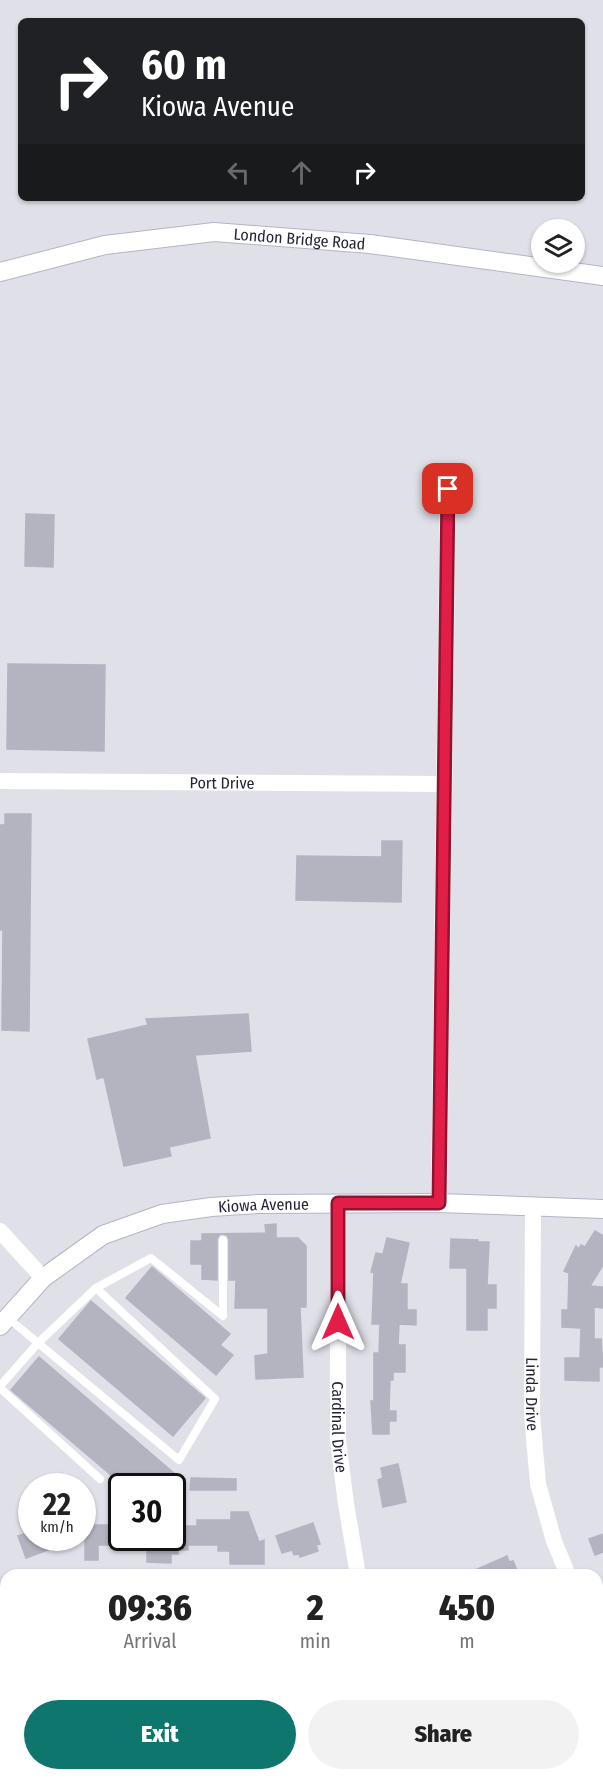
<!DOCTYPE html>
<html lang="en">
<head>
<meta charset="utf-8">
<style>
	:root { --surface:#fff; --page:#f2f2f2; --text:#222; --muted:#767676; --accent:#0f766e }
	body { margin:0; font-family:"Fira Sans Condensed",sans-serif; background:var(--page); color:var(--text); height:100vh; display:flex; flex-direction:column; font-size:22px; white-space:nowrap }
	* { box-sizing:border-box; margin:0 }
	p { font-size:20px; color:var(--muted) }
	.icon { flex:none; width:33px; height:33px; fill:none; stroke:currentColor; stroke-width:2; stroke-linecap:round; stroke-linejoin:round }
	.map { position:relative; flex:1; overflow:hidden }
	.side { position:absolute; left:0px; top:1569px; width:603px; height:212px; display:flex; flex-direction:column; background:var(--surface); border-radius:18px 18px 0 0; box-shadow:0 2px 4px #0004 }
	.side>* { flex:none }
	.top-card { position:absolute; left:18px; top:18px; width:567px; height:183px; border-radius:9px; box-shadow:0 2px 4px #0004; background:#202124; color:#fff; overflow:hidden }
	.controls { position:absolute; left:531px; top:219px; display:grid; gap:12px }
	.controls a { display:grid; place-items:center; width:54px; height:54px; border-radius:50%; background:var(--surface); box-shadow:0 2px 4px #0004; font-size:30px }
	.speed { position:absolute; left:18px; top:1473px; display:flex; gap:12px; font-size:30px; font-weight:700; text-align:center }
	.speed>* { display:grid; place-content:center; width:78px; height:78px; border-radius:50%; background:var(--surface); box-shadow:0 2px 4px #0004; line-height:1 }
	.speed small { font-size:15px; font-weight:400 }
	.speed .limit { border:3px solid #111; border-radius:9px; background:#fff; color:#111 }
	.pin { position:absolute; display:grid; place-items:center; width:51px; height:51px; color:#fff; margin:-26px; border-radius:12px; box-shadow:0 3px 9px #0006 }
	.me { position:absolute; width:66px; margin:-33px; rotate:0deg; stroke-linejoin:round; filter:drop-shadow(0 0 4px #0008) }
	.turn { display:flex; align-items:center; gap:21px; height:126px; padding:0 24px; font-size:27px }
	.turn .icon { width:78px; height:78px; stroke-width:2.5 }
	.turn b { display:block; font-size:42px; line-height:51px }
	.lanes { display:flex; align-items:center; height:57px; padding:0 24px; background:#0003; justify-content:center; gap:30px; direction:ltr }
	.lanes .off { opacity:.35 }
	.eta { display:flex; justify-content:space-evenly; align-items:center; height:102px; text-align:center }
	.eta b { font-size:36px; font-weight:800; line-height:42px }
	.button { display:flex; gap:12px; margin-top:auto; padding:12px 24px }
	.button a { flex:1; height:69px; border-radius:36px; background:var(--accent); color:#fff; font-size:24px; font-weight:800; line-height:69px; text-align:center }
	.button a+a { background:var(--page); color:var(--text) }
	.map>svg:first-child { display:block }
	.building { fill:#b3b4c0; stroke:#b3b4c2; stroke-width:1.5 }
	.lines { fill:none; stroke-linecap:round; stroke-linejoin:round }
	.secondary-casing { stroke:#b5b4c7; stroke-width:20 }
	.lane { stroke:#fff; stroke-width:8 }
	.street { stroke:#fff; stroke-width:16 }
	.secondary { stroke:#fff; stroke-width:18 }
	.route-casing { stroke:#92132f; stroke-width:15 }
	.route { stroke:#e11d48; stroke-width:10 }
	.labels { text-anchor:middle; stroke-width:6; stroke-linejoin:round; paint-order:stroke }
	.street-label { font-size:16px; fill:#252337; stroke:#f0f1f6 }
</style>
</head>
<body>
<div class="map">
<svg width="603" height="1780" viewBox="0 0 603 1780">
	<rect width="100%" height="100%" fill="#e0e0e9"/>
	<g class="building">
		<path d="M26,514L54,515L53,567L25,566Z"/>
		<path d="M8,664L105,665L104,751L7,749Z"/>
		<path d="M5,814H31L29,1031L2,1030L3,930H0V825H5Z"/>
		<path d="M382,841H402L401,902L296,900L297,856L382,857Z"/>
		<path d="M248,1014L251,1051L195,1055L210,1138L169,1147L171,1156L124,1166L104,1077L97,1079L88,1039L148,1025L146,1019Z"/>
		<path d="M276,1224V1238H298L306,1246V1307H300L303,1377L256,1379L255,1356L268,1354V1308H235L236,1280H229V1240L227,1235L220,1234L217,1239V1280L202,1279V1264H191V1241H202V1234L266,1233L265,1225Z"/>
		<path d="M595,1231L603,1236V1265L590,1286L603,1287V1308L594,1307V1339H601L603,1367H599V1381L565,1380V1358H580L581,1328L562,1327V1310H568L569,1273L564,1271L576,1246L579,1249L581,1245L585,1247Z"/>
		<path d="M387,1238L409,1243L400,1284H407V1310H416V1325L399,1324L398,1345H405V1372H393V1380H390L389,1411H396V1421H389V1434H373L371,1401H374V1353H379L380,1324H372L374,1273L371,1272L376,1253L383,1254Z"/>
		<path d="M451,1239L478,1240L477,1242H489L487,1285H496V1308H487V1330H467V1268H450Z"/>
		<path d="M152,1267L230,1334L220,1345L233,1355L216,1375L126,1298Z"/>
		<path d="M91,1301L205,1398L173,1436L59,1339Z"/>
		<path d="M39,1357L182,1480L177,1486H168L154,1475L147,1484L141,1480L136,1486L123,1475L118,1481L11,1390Z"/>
		<path d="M398,1464L406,1502L383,1507L378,1480L383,1478L381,1468Z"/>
		<path d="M191,1478L236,1479V1490H190Z"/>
		<path d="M231,1512H248L259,1542L264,1540V1564H230V1551H218V1545H188V1550H178V1554H171V1563L147,1562V1538H172V1526H197V1520H231Z"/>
		<path d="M313,1523L320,1544L316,1545L318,1551L300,1557L299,1554L294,1555L292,1550L282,1553L276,1536Z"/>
		<path d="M85,1525H122V1545H98V1560H85Z"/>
		<path d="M32,1531V1538H49L53,1548L26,1558L18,1536Z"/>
		<path d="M603,1534V1552L595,1555L589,1539Z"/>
		<path d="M507,1556L509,1562L513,1561L519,1575H464Z"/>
	</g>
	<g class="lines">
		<defs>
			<g id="secondary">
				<path id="s4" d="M0,272L105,245L214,232L370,244L603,276"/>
				<path id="s5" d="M0,1326L43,1278L103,1235L162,1214L211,1207L259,1204L439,1203L603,1209"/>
			</g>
		</defs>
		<use href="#secondary" class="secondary-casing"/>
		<g class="lane">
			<path d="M96,1288L215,1399L179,1460L38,1343Z"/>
			<path d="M96,1288L151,1258L223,1316V1240"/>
			<path d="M0,1386L38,1343L8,1318"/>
			<path d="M0,1388L100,1479"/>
		</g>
		<g class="street">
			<path id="s1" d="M0,781L444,784"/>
			<path id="s2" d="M338,1203V1440L346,1504L358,1575"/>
			<path d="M439,1203L448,489"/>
			<path id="s3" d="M533,1206L532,1414L538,1484L554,1541L568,1575"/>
			<path d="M0,1231L43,1278"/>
			<path d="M0,1624L6,1619"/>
			<path d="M597,1631L603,1641"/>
			<path d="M455,1774L459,1780"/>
			<path d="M417,1780L428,1774"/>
		</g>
		<use href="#secondary" class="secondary"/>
	</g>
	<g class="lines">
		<defs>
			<path id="route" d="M338,1322V1203H439L448,489"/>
		</defs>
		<use href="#route" class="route-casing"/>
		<use href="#route" class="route"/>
	</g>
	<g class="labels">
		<g class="street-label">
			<text dy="6" stroke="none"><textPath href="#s4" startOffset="304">London Bridge Road</textPath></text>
			<text dy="6" stroke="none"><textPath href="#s1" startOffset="222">Port Drive</textPath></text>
			<text dy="6" stroke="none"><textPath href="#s5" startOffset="303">Kiowa Avenue</textPath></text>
			<text dy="6" stroke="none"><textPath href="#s3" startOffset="188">Linda Drive</textPath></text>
			<text dy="6" stroke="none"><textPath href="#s2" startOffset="224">Cardinal Drive</textPath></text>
		</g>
	</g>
</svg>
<div class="controls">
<a><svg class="icon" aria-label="layers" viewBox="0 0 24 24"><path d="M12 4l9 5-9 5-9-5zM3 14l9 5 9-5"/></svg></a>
</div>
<div class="speed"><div>22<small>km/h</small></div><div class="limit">30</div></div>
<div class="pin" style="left:448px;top:489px;background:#d93025"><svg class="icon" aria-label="arrive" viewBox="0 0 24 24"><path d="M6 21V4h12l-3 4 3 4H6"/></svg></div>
<svg class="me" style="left:338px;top:1322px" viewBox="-20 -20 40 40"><path d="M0-17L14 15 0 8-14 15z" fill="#e11d48" stroke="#fff" stroke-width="4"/></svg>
<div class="top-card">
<div class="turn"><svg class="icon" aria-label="right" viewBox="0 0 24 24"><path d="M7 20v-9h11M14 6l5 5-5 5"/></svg><div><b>60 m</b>Kiowa Avenue</div></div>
<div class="lanes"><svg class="icon off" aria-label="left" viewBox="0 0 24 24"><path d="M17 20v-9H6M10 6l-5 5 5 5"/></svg><svg class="icon off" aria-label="ahead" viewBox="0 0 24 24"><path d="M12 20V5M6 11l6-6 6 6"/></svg><svg class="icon" aria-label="right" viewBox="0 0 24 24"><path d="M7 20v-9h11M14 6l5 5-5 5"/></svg></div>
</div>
<section class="side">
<div class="eta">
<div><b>09:36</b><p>Arrival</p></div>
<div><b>2</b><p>min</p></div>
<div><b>450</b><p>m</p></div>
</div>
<div class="button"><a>Exit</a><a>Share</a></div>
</section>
</div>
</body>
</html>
